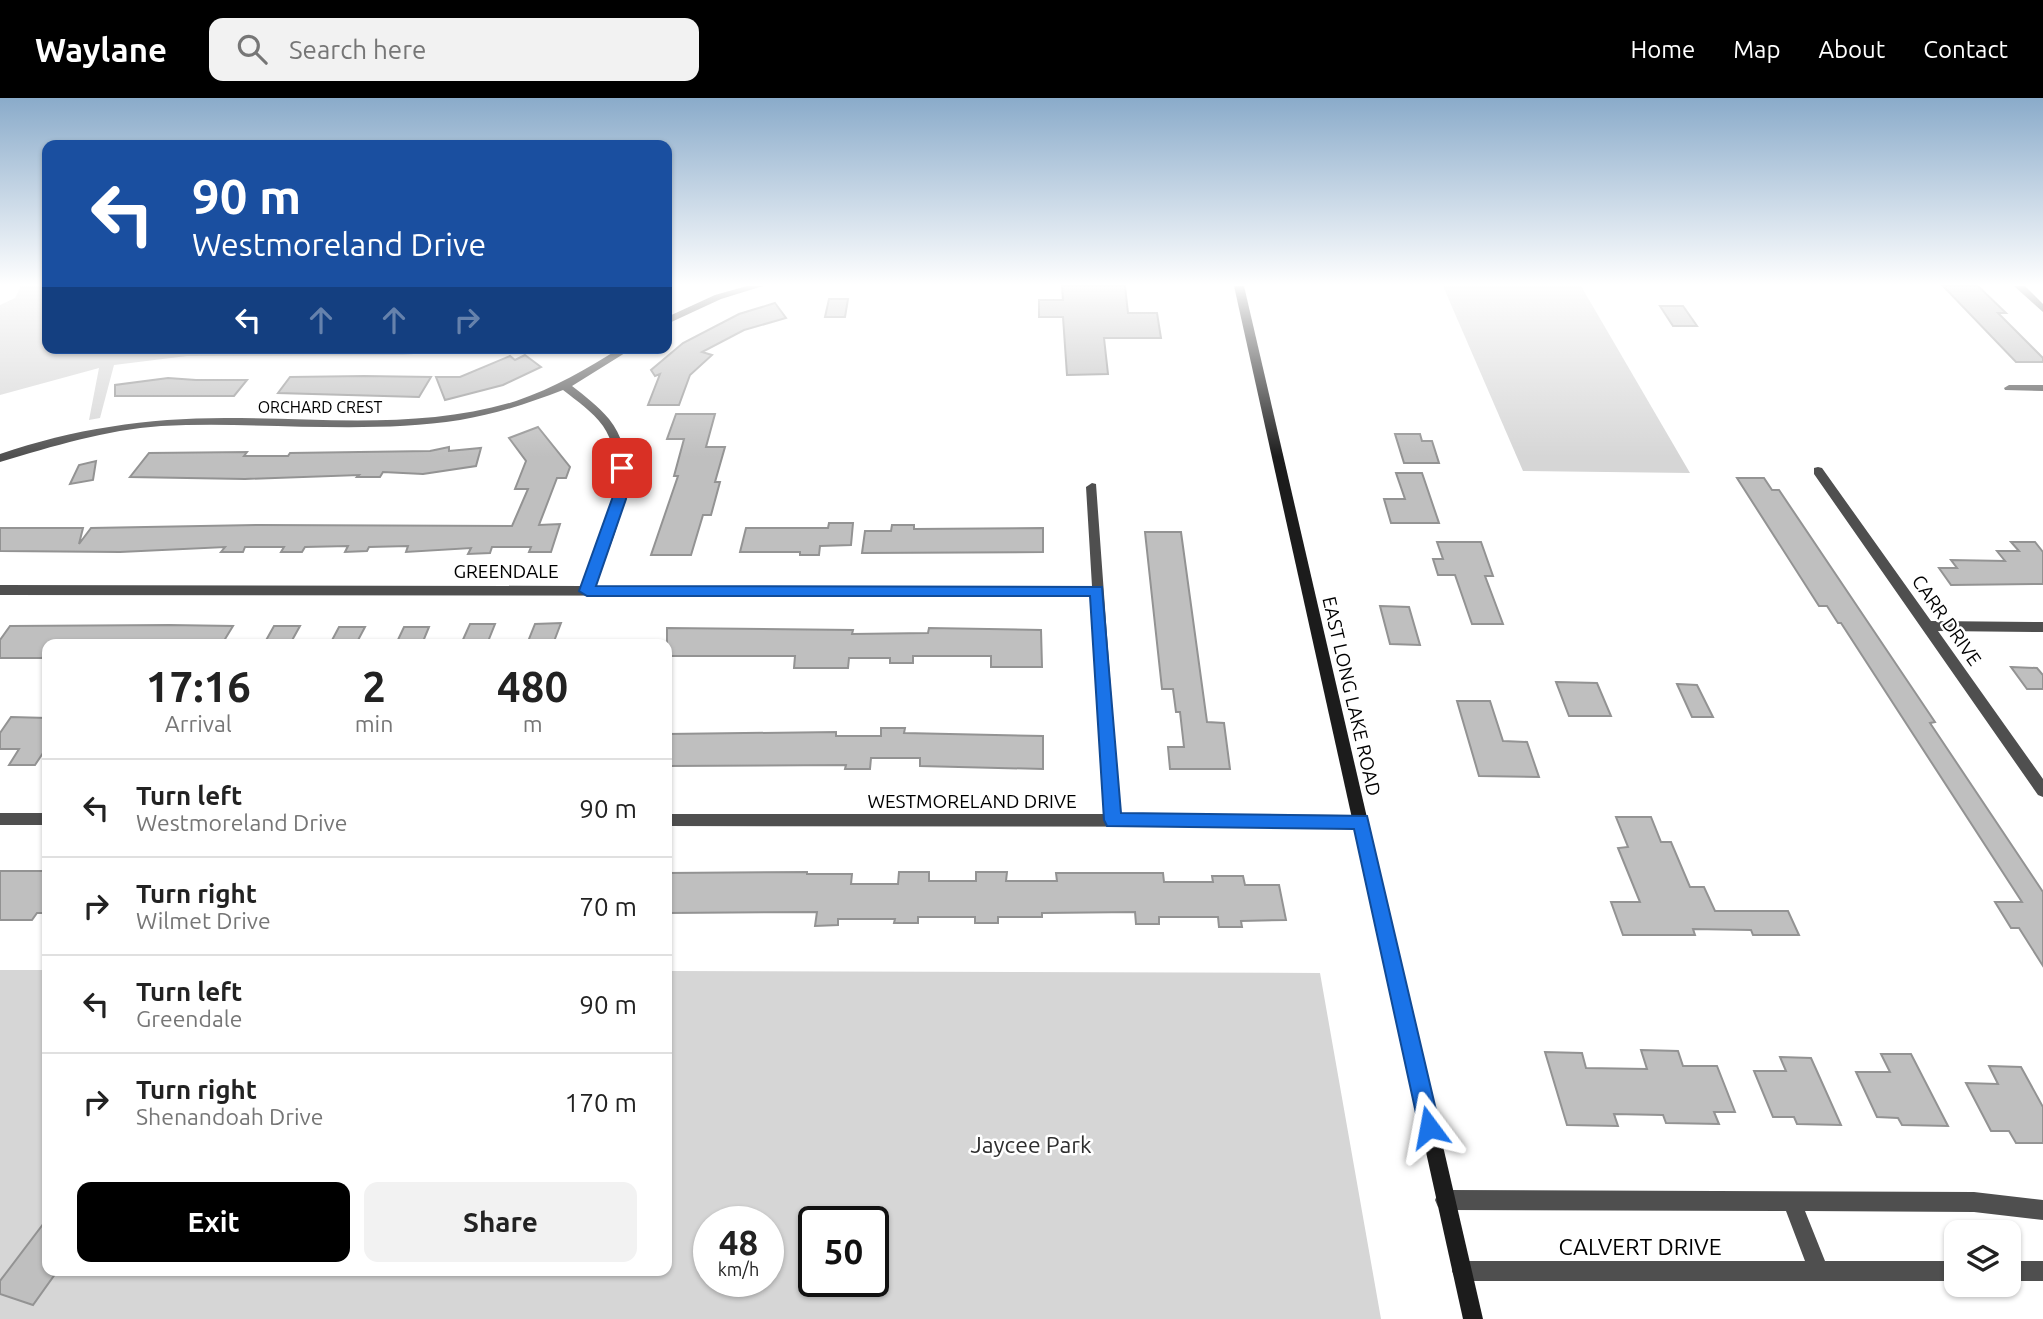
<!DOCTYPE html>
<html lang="en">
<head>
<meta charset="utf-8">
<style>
	:root { --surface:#fff; --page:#f2f2f2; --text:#222; --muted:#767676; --line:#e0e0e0; --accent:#000 }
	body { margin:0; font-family:Ubuntu,sans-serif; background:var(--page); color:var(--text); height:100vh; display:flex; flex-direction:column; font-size:26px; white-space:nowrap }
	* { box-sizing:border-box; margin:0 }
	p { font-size:23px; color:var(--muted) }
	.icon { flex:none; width:38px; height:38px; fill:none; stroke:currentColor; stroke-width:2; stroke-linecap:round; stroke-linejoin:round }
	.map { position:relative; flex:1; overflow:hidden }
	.side { position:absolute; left:42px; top:541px; width:630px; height:637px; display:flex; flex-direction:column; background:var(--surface); border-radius:14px; box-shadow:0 2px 5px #0004 }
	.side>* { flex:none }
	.guide { position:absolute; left:42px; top:42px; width:630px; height:214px; border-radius:14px; box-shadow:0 2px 5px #0004; background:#1a4fa0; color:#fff; overflow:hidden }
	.buttons { position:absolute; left:1944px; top:1122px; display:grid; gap:14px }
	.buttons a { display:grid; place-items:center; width:77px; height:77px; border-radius:14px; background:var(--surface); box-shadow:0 2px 5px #0004; font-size:35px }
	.speed { position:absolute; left:693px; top:1108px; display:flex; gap:14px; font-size:35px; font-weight:700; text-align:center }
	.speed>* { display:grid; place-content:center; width:91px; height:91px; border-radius:50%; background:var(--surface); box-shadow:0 2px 5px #0004; line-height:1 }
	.speed small { font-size:18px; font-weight:400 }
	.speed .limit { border:4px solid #111; border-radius:10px; background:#fff; color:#111 }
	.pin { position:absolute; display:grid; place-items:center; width:60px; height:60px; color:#fff; margin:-30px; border-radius:14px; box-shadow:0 4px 10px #0006 }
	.me { position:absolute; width:77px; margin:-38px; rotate:347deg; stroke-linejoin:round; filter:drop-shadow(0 0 5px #0008) }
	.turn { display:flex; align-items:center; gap:24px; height:147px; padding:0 35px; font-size:32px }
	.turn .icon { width:91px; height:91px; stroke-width:2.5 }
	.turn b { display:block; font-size:49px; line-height:60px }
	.lanes { display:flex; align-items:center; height:66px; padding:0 35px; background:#0003; justify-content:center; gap:35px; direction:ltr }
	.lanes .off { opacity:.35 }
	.eta { display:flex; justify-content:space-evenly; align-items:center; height:119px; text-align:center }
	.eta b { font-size:42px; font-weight:700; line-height:49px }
	.action { display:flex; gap:14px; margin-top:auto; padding:14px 35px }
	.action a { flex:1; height:80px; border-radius:14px; background:var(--accent); color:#fff; font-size:28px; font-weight:700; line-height:80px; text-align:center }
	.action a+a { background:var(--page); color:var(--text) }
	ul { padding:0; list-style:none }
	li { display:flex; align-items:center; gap:21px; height:98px; padding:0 35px; border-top:2px solid var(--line) }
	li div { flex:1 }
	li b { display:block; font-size:26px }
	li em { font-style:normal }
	header { display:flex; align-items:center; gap:42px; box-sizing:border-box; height:98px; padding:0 35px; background:var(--accent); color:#fff }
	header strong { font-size:33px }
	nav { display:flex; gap:38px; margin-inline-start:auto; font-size:24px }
	.search { width:490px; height:63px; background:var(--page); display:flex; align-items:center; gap:18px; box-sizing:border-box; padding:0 24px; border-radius:14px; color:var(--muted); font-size:26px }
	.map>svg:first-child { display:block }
	.green { fill:#d6d6d6; fill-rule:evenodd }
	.building { fill:#bfbfbf; stroke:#939393; stroke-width:2 }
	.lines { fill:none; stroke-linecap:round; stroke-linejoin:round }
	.minor { fill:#4f4f4f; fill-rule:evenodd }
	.secondary { fill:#1c1c1c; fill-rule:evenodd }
	.route { fill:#1a73e8; stroke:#114b97; stroke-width:2 }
	.labels { text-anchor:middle; stroke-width:5; stroke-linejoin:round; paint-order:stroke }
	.far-street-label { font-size:16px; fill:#000; stroke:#fff }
	.street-label { font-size:19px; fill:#000; stroke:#fff }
	.near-park-label { font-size:23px; fill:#2d2d2d; stroke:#fff }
	.near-street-label { font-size:23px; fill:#000; stroke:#fff }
</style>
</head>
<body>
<header>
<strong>Waylane</strong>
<div class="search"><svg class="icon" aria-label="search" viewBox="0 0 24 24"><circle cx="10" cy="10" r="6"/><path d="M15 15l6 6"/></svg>Search here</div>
<nav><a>Home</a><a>Map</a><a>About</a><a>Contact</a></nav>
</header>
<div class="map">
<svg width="2043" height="1221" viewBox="0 0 2043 1221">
	<rect width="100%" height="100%" fill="#fff"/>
	<g class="green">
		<path d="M21,188H47V250H480L403,257L187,258L114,267L100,320L89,322L99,270L0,297V207L15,200Z"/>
		<path d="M1443,188H1581L1690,375L1523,373Z"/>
		<path d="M0,872H47V1172H667V873L1320,875L1381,1221H0ZM709,1124H768V1183H709ZM814,1124H873V1183H814Z"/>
	</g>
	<g class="building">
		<path d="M1062,188H1125L1128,215H1157L1161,240H1104L1108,276L1067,277L1063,219H1039V202H1063Z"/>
		<path d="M1943,188H1978L2006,215H1998L2043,260V264H2016Z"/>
		<path d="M829,201H848L845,219H825Z"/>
		<path d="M775,205L786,220L744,232L702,254L712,257L690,277L679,307H648L660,276L655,278L651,272L683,245L739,216Z"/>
		<path d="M1660,208H1683L1697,228H1673Z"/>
		<path d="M525,257L541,269L503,287L445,302L436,279H460L510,258L515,262Z"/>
		<path d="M290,279L364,278L431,279L419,299L278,295Z"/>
		<path d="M168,280L196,282H247L234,298H115V287Z"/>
		<path d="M676,316H715L706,349H725L715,384H720L711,417H703L691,457H651L678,378H674L684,341H667Z"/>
		<path d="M538,329L570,369L566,380H557L539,427L560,426L551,454H529L531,449H492L490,455L468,456L471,450L406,454L408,448L369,449L367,453L345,454L348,448L305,449L302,454H281L284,449H245L243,454H221L225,449L120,454L0,453V430H83L79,446L91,430L260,427L512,428L528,391H515L526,363L509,340Z"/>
		<path d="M1395,336H1420L1422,343H1432L1439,365H1404Z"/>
		<path d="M449,349V353L481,350L476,368L423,376L383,374L380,379H357L359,377L245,381L130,379L149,355L247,354L244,358H288L290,355L430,353Z"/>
		<path d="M96,363L93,382L70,386L79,367Z"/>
		<path d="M1396,375H1422L1439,425H1391L1384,401H1405Z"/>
		<path d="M1737,380H1764L1772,392H1779L1935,624L1930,625L2043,794V868L2019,830H2011L1995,804H2022L1841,525H1838L1827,508H1819Z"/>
		<path d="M829,425H853L851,447L820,448L819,457H800V454H740L746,430H828Z"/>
		<path d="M892,427H914V431L1043,430V454L862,455L865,433H891Z"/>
		<path d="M1145,434H1181L1207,624L1224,625L1230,671H1170L1168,649H1184L1180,614H1176L1173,591H1162Z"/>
		<path d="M1437,444H1481L1493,478H1485L1503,526H1472L1455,477H1438L1433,461H1443Z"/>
		<path d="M2011,444H2035L2043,454V486L1951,487L1939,470H1957L1951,462L2005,463L1997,453H2019Z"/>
		<path d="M1380,508L1409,509L1420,547L1390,546Z"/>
		<path d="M561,525L553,546H527L535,526Z"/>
		<path d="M470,526H495L487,546H461Z"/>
		<path d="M169,527L233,528L222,546H47V553L42,560H0V542L10,528Z"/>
		<path d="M274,528H300L290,546H264Z"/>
		<path d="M339,529H365L356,546H330Z"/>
		<path d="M404,529H429L422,546H396Z"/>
		<path d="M667,530L853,532L852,536L928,535L929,530L1041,532L1042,569H991V558H913V565H890V560H849L848,570H794L795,558H667Z"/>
		<path d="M2011,569L2037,570L2043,577V591H2027Z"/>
		<path d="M1556,584L1597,585L1611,618H1569Z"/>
		<path d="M1677,586L1697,587L1713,619H1692Z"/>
		<path d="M1457,603H1490L1503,643L1527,644L1539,679L1479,678Z"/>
		<path d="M11,619L47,620V649L35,667H9L19,651H0V635Z"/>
		<path d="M881,630H905L904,635L1043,638V671L920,668V660H871L870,671H845L846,667L667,668V636L836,634V638H881Z"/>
		<path d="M1616,719H1651L1661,744H1671L1690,789H1704L1715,813H1788L1799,837H1753L1751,832L1693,831L1695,837H1623L1611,804H1640L1618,750L1628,749Z"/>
		<path d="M0,773H47V815H37L32,822H0Z"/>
		<path d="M807,774V776H852L851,786H898L899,774H929V783H976V774H1007L1006,783H1057L1056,775H1163L1164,784H1213L1212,778H1243L1245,787H1279L1286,822L1241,823L1242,829H1219L1218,819H1159V826H1136L1135,814L1042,815V819H998V825H975V819H918V825H894L895,821H838V827L815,828L817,814L667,815V775Z"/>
		<path d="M1641,952L1678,953L1683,968H1717L1735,1014H1714L1719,1026L1666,1025L1663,1017L1614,1016L1618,1028L1567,1027L1545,954L1582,955L1586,970L1647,971Z"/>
		<path d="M1881,956H1911L1948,1028L1902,1027L1898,1020L1877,1019L1856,974H1890Z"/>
		<path d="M1780,959L1811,960L1841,1027L1797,1026L1794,1019H1773L1754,973H1786Z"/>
		<path d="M1989,968L2021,969L2043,1009V1045H2016L2009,1033H1991L1966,985L1998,986Z"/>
		<path d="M47,1121V1172H58L33,1207L0,1196V1183Z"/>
	</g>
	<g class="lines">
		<g class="minor">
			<path d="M747,188H763L721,201L667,226V219L715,197Z"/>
			<path d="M2014,188H2025L2043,206V214Z"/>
			<path d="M620,250H633L572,288C585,298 598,308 609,321C648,371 614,436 595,488H1092L1086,389L1092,385L1096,386L1120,716L1361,717L1366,718L1369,723L1366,728L1361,729L667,728V716H1105L1092,498L0,497V487L582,488C600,441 635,376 603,328C592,313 577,303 563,292C529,305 496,316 460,322C362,337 261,323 161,328C105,332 54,348 0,364V356C73,331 147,320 225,320C320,320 424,332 516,303C554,290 587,271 620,250Z"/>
			<path d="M2009,287H2043V293L2005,292L2004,290Z"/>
			<path d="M1818,369L1822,370L1931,523L2043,524V534L1938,533L2043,681V699L2038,697L1814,376V370Z"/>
			<rect x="0" y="715" width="47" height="12"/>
			<path d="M1445,1092L1974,1094L2043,1102V1122L1974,1114L1805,1113L1825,1163H1956V1183H1462L1455,1180L1452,1173L1455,1166L1462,1163H1805L1786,1113L1445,1112L1438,1109L1435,1102L1438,1095Z"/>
			<rect x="2009" y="1163" width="34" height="20"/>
		</g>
		<path class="secondary" d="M1234,188H1244L1483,1221H1463Z"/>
	</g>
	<linearGradient id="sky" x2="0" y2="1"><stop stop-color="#8aabca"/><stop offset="0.52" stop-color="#fff"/><stop offset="1" stop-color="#fff" stop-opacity="0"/></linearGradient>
	<rect width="2043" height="359" fill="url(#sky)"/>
	<path class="route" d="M622,366L629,370L626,401L596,488L1102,489L1121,715L1367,718L1440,1029L1437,1037L1429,1040L1422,1037L1419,1029L1354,731L1107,728L1104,722L1090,498H587L579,493L612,401L616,370Z"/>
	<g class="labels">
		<g class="far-street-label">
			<text x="320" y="315">ORCHARD CREST</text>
		</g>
		<g class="street-label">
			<text x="506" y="480">GREENDALE</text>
			<text transform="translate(1947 522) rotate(55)" y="7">CARR DRIVE</text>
			<text transform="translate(1352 598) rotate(77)" y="7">EAST LONG LAKE ROAD</text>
			<text x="972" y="710">WESTMORELAND DRIVE</text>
		</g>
		<g class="near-park-label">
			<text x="1031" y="1055">Jaycee Park</text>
		</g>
		<g class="near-street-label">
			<text x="1640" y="1157">CALVERT DRIVE</text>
		</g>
	</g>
</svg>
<div class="buttons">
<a><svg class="icon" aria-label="layers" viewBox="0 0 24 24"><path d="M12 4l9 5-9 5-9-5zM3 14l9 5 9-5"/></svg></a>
</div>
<div class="speed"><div>48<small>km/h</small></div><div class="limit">50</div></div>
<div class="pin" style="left:622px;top:370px;background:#d93025"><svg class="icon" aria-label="arrive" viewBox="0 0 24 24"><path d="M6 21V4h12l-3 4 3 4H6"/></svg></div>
<svg class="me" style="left:1429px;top:1029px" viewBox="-20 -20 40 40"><path d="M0-17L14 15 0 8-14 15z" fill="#1a73e8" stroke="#fff" stroke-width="4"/></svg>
<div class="guide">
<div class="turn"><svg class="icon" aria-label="left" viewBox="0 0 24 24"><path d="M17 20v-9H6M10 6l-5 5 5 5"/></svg><div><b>90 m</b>Westmoreland Drive</div></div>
<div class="lanes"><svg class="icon" aria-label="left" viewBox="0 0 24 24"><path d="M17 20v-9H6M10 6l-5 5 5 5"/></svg><svg class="icon off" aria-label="ahead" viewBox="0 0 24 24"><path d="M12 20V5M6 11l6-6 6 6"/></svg><svg class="icon off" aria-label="ahead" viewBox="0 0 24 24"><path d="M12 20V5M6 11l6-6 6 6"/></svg><svg class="icon off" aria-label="right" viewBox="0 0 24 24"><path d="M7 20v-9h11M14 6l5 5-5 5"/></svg></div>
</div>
<section class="side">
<div class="eta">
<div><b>17:16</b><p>Arrival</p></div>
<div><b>2</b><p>min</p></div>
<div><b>480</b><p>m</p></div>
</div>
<ul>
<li><svg class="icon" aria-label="left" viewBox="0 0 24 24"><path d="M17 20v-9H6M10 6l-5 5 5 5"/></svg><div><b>Turn left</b><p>Westmoreland Drive</p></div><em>90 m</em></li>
<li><svg class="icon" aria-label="right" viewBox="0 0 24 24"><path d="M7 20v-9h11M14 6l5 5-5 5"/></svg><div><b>Turn right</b><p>Wilmet Drive</p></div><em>70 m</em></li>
<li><svg class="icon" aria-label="left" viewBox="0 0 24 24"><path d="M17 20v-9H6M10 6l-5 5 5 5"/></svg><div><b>Turn left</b><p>Greendale</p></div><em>90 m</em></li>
<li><svg class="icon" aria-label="right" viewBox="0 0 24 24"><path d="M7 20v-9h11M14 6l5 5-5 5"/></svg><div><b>Turn right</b><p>Shenandoah Drive</p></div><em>170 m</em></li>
</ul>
<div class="action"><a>Exit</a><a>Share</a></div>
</section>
</div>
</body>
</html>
